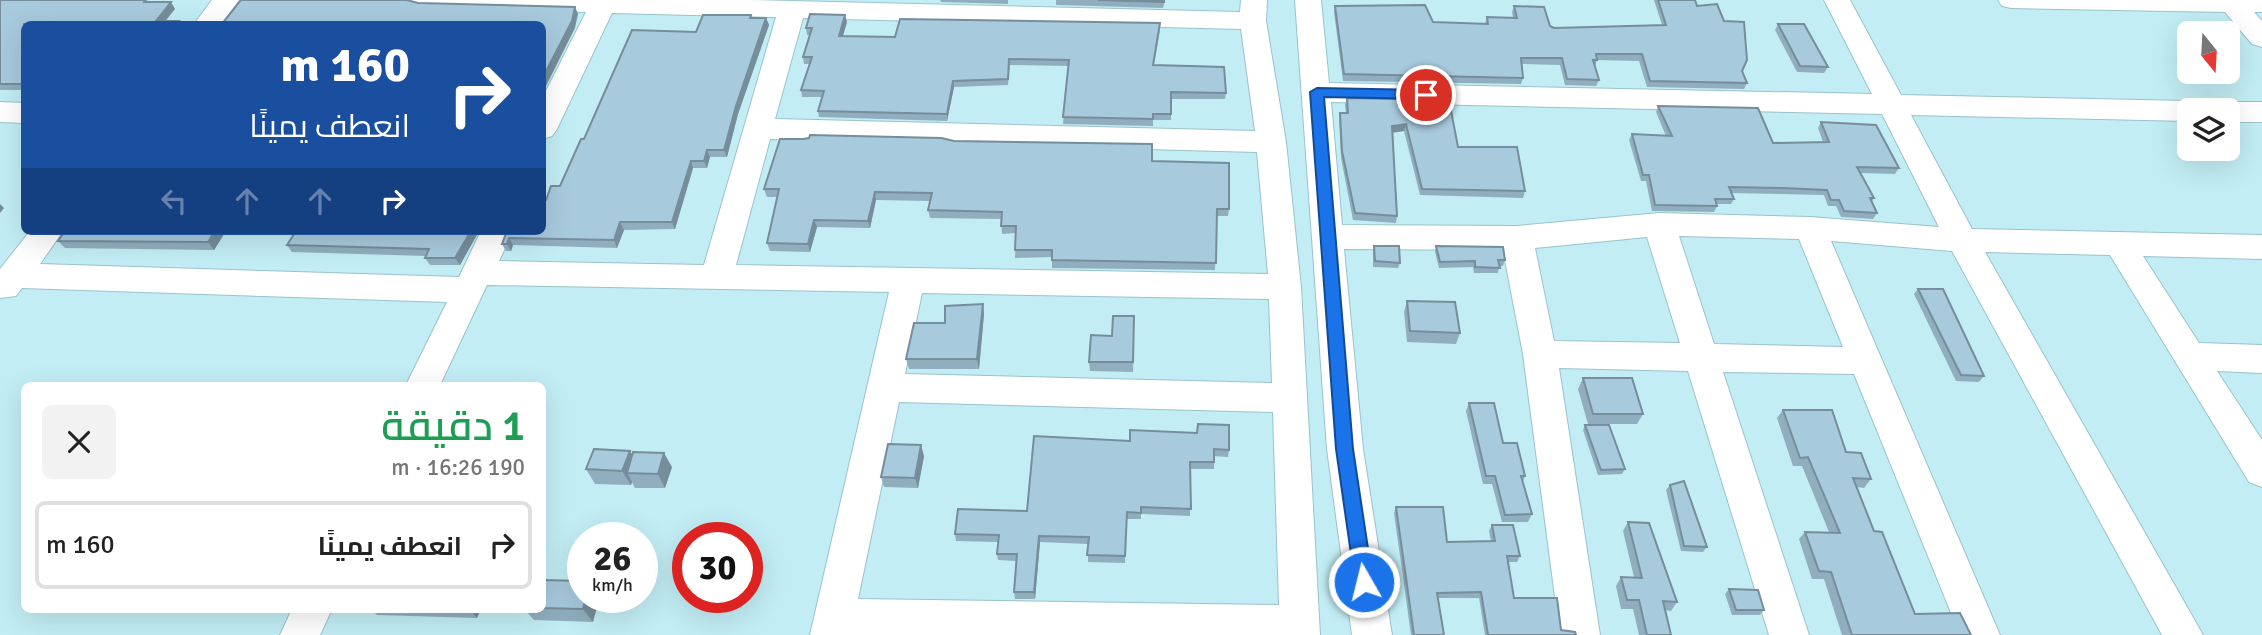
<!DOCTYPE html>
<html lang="ar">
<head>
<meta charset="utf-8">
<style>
	:root { --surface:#fff; --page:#f2f2f2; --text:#222; --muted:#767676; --line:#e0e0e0 }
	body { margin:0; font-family:Signika,Cairo,sans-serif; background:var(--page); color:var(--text); direction:rtl; height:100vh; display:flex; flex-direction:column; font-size:26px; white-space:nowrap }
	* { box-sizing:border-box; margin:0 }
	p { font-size:23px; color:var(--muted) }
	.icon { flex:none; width:38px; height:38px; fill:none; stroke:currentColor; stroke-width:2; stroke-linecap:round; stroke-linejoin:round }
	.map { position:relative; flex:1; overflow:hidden; direction:ltr }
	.details { position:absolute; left:21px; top:382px; width:525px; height:231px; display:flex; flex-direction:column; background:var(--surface); border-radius:10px; box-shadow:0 7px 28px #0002; direction:rtl }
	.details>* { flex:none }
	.hud { position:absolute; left:21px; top:21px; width:525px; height:214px; border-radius:10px; box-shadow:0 7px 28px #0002; direction:rtl; background:#1a4fa0; color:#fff; overflow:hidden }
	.needle { width:46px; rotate:162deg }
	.buttons { position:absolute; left:2177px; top:21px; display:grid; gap:14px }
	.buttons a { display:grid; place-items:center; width:63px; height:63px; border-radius:10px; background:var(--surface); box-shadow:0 7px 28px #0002; font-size:35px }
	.speed { position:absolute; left:567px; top:522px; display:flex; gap:14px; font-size:35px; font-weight:700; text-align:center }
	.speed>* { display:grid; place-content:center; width:91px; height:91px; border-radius:50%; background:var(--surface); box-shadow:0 7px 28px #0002; line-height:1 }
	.speed small { font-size:18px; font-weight:400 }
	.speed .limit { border:10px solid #d22; background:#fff; color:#111 }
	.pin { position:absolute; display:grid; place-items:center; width:60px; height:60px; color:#fff; margin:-30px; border:4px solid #fff; border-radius:50%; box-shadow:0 2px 7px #0007 }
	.me { position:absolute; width:77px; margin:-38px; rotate:352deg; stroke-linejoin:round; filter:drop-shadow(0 0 5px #0008) }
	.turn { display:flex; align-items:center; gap:24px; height:147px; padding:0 21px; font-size:32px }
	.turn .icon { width:91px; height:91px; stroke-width:2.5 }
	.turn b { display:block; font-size:49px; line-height:60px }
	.lanes { display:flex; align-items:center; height:66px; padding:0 21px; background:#0003; justify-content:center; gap:35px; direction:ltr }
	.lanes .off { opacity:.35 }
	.round { display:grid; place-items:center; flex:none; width:74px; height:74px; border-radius:10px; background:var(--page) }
	.head { display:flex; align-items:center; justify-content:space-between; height:119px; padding:0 21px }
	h1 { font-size:42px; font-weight:600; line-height:52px; color:#1e9e55 }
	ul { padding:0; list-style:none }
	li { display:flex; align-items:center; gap:21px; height:88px; margin:0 14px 10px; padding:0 7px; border:4px solid var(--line); border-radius:10px }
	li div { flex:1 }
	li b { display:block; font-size:26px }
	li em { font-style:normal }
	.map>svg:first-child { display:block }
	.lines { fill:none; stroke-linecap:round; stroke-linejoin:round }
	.minor-casing { stroke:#99c3c9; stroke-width:2 }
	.minor { fill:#fff; fill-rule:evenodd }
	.wall { fill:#90aebe }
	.shaded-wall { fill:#768d9b }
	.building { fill:#a8cadd; stroke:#768d9b; stroke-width:2 }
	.route { fill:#1a73e8; stroke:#114b97; stroke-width:2 }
</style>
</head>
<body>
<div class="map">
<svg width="2262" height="635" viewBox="0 0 2262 635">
	<rect width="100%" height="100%" fill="#c2edf4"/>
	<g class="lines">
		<defs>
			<g id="minor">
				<path d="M212,0H239L221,24H194Z"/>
				<path d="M409,0H749L1240,12L1241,0H1267L1266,21L1286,142L1301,287L1320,635H810L889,292L487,285L440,385H406L447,302L22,288L16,296L0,298V269L30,231H63L40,264L459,277L481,231H513L499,261L704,265L776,17L612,13L557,129L552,136L542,139V99L586,12L422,8L413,6ZM803,18L1241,29L1255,131L775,119ZM770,139L1257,152L1268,274L736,265ZM922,293L1269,299L1272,383L905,374ZM899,402L1273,412L1279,605L858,599Z"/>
				<path d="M1295,0H1321L1329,83L1872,94L1824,0H1850L1901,95L2189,101L2199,104L2203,110H2189V121L1911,115L1972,229L2262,235V259L2143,256L2199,343L2262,345V373L2217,371L2262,440V487L2249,482L2110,255L1985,252L2203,635H2162L1952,251L1831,241L2000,635H1960L1854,374L1723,372L1809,635H1769L1688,371L1559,368L1600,635H1560L1523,354L1503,250L1344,249L1363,449L1392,635H1352L1327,449ZM1331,102L1882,114L1939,227L1810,217L1659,213L1517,226L1342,225ZM1679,236L1799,239L1843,347L1714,344ZM1647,237L1680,343L1554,341L1535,248Z"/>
				<path d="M1998,0H2262V12H2254L2262,21V47L2252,44L2225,12L2011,8L2002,6Z"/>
				<path d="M0,102L24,103V123L0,122Z"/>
				<path d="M2228,102H2262V122H2228V110H2215L2218,105Z"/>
				<path d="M292,609H332L320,635H280Z"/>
			</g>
		</defs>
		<use href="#minor" class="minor-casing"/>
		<use href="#minor" class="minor"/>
	</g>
	<g class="wall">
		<path d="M0,0H147L148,2L175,9L24,24V90H0Z"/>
		<path d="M940,0H1008V4L941,2Z"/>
		<path d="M1056,0H1165L1163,8L1056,5Z"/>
		<path d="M1654,0H1695L1697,6L1742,71L1747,83L1744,89L1647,87L1639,61L1597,60L1595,66L1599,80L1596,86L1565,85L1560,65L1522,64L1523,78L1521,84L1343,81L1334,12L1335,6L1433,22L1485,24L1487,17H1513L1512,12L1514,6L1554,28L1662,25Z"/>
		<path d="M751,15L752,18H766L769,25L738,114L727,157H710L707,168H693L675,229L624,230L617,248L513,245L511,251H506L502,244L560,186L584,139L696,32Z"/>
		<path d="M847,22L842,36L895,37L1160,30L1154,65L1226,93L1225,99H1171V120H1153V126L1063,124L1068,66L1010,65L1008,85L954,87L947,121L819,117L818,111L822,97H802L801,90L810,64H804L803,57L810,35H807L806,28Z"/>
		<path d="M1778,24L1828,67L1824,73L1797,72L1775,30Z"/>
		<path d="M1347,98L1458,147L1525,191L1523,198L1420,195L1404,131L1393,132L1397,216L1396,223L1353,220L1341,158L1339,119L1340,113H1346L1345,105Z"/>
		<path d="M1658,106L1773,143L1823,142L1818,128L1821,122L1899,168L1895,174L1860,173L1874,198L1872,201L1877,213L1873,219L1841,217L1836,206H1828L1824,195L1779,194L1731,193L1734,199L1731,204H1717V206L1714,212L1652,211L1646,181H1641L1629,140L1632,134L1666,136L1656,112Z"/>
		<path d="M954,141L1152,161L1229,209L1228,216H1217L1215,270L1052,268V257L1015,258L1016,233L1002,234L1001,219L930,218L928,210L930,201L876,200L870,228L817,227L810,252L770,251L767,243L778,197H767L764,189Z"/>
		<path d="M226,231L214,250L65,248L58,241Z"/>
		<path d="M479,231L460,265H430L425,258L426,256L292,252L287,245Z"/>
		<path d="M1374,246L1400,263L1398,268L1373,267V252Z"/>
		<path d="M1436,246L1505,260L1503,266H1499L1498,273H1474L1473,267L1439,268L1435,252Z"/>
		<path d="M1918,289L1984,376L1979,382L1956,381L1914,294Z"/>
		<path d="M1407,301L1460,333L1456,344L1407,342L1404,312Z"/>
		<path d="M983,304L984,314L979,369H909L906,359L945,323Z"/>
		<path d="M1134,316L1133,372L1090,371L1089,362L1112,336Z"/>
		<path d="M1583,378L1643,414L1637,424H1588L1578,389Z"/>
		<path d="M1469,403L1503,443L1525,476L1523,481L1532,514L1528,522H1502L1492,484H1483L1466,411Z"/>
		<path d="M1783,410L1846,452L1871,479L1864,488L1857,487L1874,531L1915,614L1971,635H1842L1824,579H1812L1799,539L1805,532H1829L1802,466H1793L1777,418Z"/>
		<path d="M1585,425L1625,469L1622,474L1598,475L1583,430Z"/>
		<path d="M1034,436L1229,450L1228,457L1214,456V469H1190V516L1141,514V519H1127L1125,563L1088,562V544L1040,542L1035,599H1015L1014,592L1016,561L998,560L997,554L998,542L956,541L955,534L1027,511Z"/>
		<path d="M632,455L672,467L665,488H635L632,482L631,485L595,484L586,469Z"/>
		<path d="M924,456L918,488L884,487L881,477Z"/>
		<path d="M1670,485L1707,547L1703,552L1681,551L1666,490Z"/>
		<path d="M1396,507L1447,542L1491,541L1489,531L1492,525L1520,556L1517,562H1508L1514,598L1561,630L1576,635H1485L1479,598H1438L1444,635H1411L1394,513Z"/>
		<path d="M1628,522L1677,602L1671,611L1665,610L1671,635H1639L1633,609H1621L1616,586L1621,577H1634L1623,531Z"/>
		<path d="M542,580L583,581L593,622L534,620L524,609H542Z"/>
		<path d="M1729,589L1764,610L1760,615H1732L1725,594Z"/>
		<path d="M371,609H481L477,618L377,615Z"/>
	</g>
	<g class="shaded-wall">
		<path d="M171,2L175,9L163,24L156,21Z"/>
		<path d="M575,7L578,14L575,28L542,94V79Z"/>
		<path d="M845,15L847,22L841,43L839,36Z"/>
		<path d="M766,18L769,25L738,114L727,157L724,150L736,106Z"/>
		<path d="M953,81L954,87L947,121V114Z"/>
		<path d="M1406,124L1404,131L1391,133L1392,126Z"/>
		<path d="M707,150L710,157L707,168L704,161Z"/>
		<path d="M691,161L693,168L675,229L672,222Z"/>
		<path d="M875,192L876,200L870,228L868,221Z"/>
		<path d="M0,204L4,208L0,213Z"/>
		<path d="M814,220L817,227L810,252L808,244Z"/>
		<path d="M620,222L624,230L617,248L614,240Z"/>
		<path d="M215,231H226L214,250L208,242Z"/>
		<path d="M471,231H479L460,265L455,258Z"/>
		<path d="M509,238L513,245L511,251L507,244Z"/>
		<path d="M983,304L984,314L979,369L977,359Z"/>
		<path d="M921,445L924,456L918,488L915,478Z"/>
		<path d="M630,451L638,465L627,473L632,482L631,485L622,471Z"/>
		<path d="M664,453L672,467L665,488L658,474Z"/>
		<path d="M1039,536L1040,542L1035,599L1034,592Z"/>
		<path d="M586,597H600L593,622L583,609Z"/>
		<path d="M469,609H481L477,618Z"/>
	</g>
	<g class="building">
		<path d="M0,0H145L144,2H171L156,21H179L177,24H24V84H0Z"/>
		<path d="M241,0H407L418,3L575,7L572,21L542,79V24H222Z"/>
		<path d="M1098,0H1164V2Z"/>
		<path d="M1658,0H1695L1697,6L1717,4L1724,21L1744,22L1747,60L1742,71L1747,83L1650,81L1642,54H1596L1597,60H1593L1599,80L1567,79L1562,58H1521L1523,78L1344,74L1335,6L1425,5L1433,22L1488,24L1487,17L1517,18L1514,6L1544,7L1550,26L1554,28L1666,25Z"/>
		<path d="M810,14L845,15L839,36L895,37L900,19L1160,23L1153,65L1224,67L1226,93L1171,92V114H1153V119L1063,117L1069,60L1009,59L1008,79L953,81L947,114L818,111L824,91L801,90L812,57H803L812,28H806Z"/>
		<path d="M703,15H751L750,18H766L736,106L724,150H707L704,161H691L672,222H620L614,240L509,238L507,244H502L507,231H542V200H546L551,186H560L581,139H584L632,30L696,32Z"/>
		<path d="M1778,24H1804L1828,67L1800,66Z"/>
		<path d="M1347,98L1449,100L1458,147H1517L1525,191L1422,189L1406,124L1392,126L1397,216L1355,213L1342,151L1340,113H1348Z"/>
		<path d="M1658,106L1758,108L1773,143L1829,142L1821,122L1876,125L1899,168L1857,167L1874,198H1870L1877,213L1844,211L1839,200H1831L1827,190L1782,188L1729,187L1734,199H1715L1717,206L1655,205L1649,175H1643L1632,134L1672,136Z"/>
		<path d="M810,135L941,138L954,141L1152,144V161L1229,163V209H1217L1216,263L1052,260V250H1015L1016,226H1001L1002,212L928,210L932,193L875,192L868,221L814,220L808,244L767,243L779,189H764L780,139H803L809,138Z"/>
		<path d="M65,231H215L208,242L58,241Z"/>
		<path d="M296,231H471L455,258H425L429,249L287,245Z"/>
		<path d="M1374,246H1399L1400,263L1375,261Z"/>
		<path d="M1436,246L1503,247L1505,260H1498L1500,268L1475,267V261L1440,262Z"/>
		<path d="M1918,289H1943L1984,376L1961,375Z"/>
		<path d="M1407,301L1455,302L1460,333L1410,331Z"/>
		<path d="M983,304L977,359H906L914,323H945V306Z"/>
		<path d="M1113,316H1134L1133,362H1089L1091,335L1112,336Z"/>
		<path d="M1583,378H1632L1643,414H1593Z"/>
		<path d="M1469,403H1494L1503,443H1517L1525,476H1521L1532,514L1505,515L1495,476H1486Z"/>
		<path d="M1783,410H1832L1846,452L1861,453L1871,479L1853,478L1874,531L1882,532L1915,614L1960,613L1971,635H1852L1831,572L1819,571L1805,532L1840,533L1808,457L1800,458Z"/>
		<path d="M1198,424L1229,425V450L1214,449V462H1190L1191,509L1141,507V513L1127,512L1125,556L1087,555L1089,537L1039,536L1034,592H1014L1017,554H997L999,535L955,534L958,509L1027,511L1034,436L1130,441V430L1197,433Z"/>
		<path d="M1585,425H1609L1625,469L1601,470Z"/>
		<path d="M888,444L921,445L915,478L881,477Z"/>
		<path d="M594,449L630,451L622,471L586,469Z"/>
		<path d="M633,452L664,453L658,474L627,473Z"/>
		<path d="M1684,481L1707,547L1684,546L1670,485Z"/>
		<path d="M1396,507H1443L1447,542L1495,541L1492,525H1513L1520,556H1507L1514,598H1557L1561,630L1575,632L1576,635H1488L1481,592L1437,593L1444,635H1414Z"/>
		<path d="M1628,522L1649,523L1677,602L1663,601L1671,635H1647L1639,600H1627L1621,577L1642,578Z"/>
		<path d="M542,580L583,581V597H586L583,609L542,608Z"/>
		<path d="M1729,589L1758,590L1764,610H1736Z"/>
	</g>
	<path class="route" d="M1317,88L1426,90L1433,95L1426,99L1324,97L1353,449L1373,582L1371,588L1364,590L1358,588L1355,582L1336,449L1310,92Z"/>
</svg>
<div class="buttons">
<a><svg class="needle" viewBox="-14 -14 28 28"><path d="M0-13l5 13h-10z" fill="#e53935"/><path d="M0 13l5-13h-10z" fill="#767676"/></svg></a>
<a><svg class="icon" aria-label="layers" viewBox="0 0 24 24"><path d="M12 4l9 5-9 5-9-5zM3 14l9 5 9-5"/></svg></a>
</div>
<div class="speed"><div>26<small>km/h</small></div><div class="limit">30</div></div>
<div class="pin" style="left:1426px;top:95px;background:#d93025"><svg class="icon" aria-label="arrive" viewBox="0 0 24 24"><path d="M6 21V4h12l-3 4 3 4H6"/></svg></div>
<svg class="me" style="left:1364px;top:582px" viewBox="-20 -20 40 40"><circle r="17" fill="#1a73e8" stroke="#fff" stroke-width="3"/><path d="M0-11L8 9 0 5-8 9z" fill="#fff"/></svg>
<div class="hud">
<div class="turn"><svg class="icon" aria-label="right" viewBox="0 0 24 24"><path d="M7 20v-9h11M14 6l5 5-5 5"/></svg><div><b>160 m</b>انعطف يمينًا</div></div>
<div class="lanes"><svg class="icon off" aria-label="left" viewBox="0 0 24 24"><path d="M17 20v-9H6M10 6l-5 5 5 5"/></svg><svg class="icon off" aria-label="ahead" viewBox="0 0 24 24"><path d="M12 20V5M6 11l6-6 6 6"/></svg><svg class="icon off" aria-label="ahead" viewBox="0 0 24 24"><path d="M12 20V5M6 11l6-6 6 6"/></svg><svg class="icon" aria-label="right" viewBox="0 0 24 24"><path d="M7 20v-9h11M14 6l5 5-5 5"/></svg></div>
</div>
<section class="details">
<div class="head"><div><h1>1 دقيقة</h1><p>190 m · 16:26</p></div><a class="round"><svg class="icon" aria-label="close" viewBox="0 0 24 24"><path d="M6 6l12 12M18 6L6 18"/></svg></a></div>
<ul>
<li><svg class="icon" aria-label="right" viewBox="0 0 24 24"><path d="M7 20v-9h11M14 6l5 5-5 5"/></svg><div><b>انعطف يمينًا</b></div><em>160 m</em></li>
</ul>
</section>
</div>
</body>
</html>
